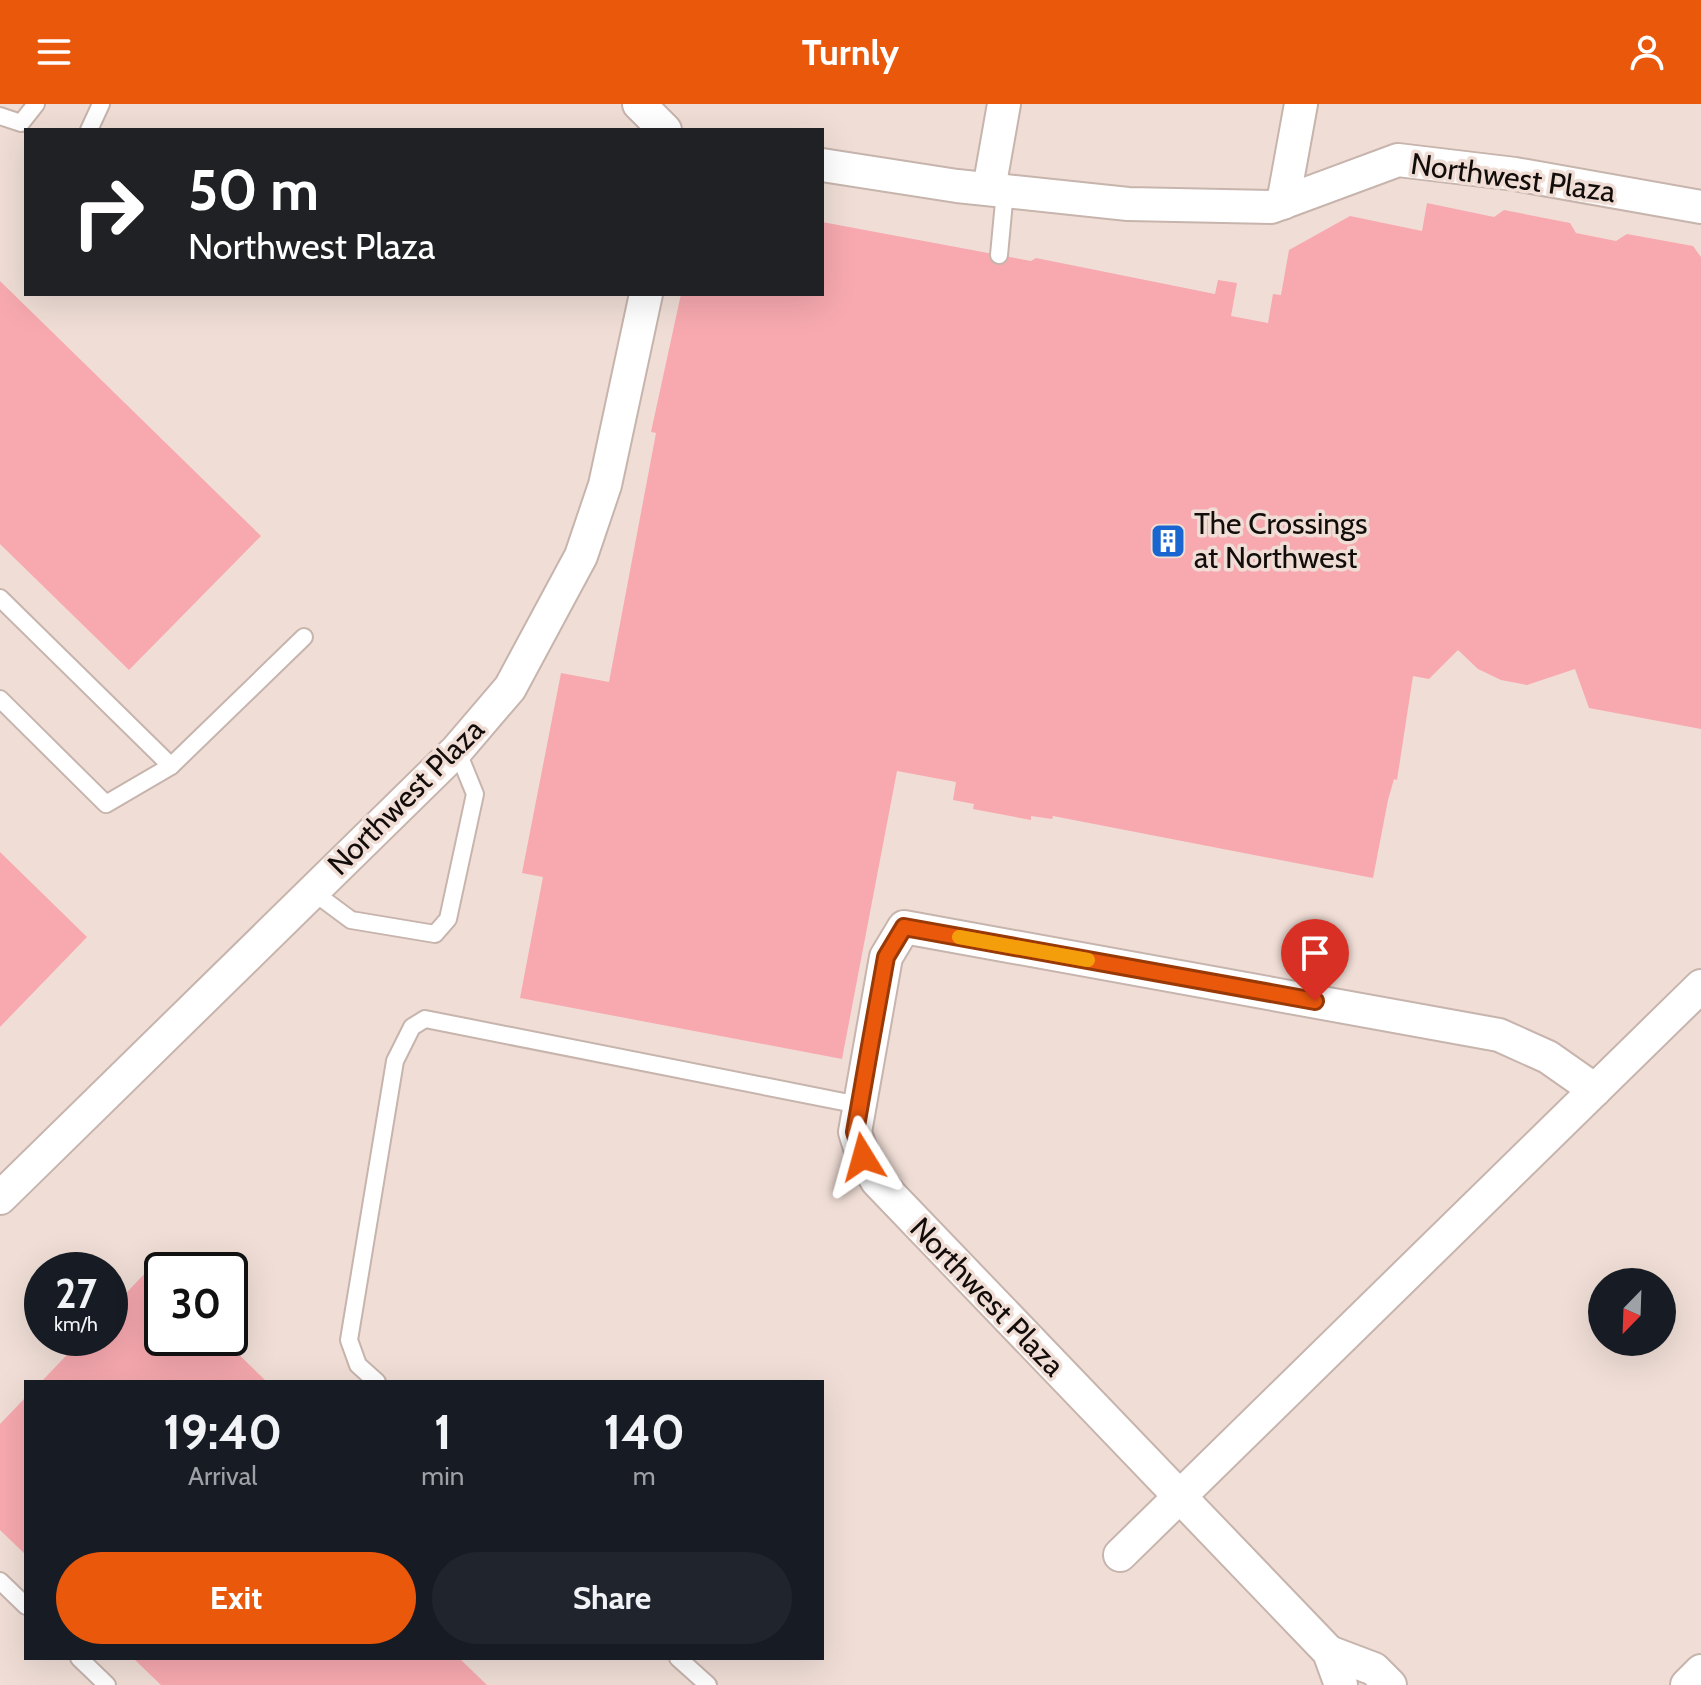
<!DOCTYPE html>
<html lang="en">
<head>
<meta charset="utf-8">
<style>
	:root { --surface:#171b24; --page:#20242c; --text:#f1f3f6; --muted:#9ea1a6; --accent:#ea580c }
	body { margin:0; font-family:Cabin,sans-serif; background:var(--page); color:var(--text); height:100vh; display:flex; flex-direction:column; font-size:30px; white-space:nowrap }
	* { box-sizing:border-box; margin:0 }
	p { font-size:26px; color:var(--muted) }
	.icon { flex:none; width:44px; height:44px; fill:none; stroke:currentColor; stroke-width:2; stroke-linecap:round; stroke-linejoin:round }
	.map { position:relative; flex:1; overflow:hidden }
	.side { position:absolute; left:24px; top:1276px; width:800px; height:280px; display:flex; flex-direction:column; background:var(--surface); border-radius:0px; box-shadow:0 8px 32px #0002 }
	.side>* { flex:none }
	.top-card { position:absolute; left:24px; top:24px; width:800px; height:168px; border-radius:0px; box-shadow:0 8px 32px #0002; background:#202124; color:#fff; overflow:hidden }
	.needle { width:52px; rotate:203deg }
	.buttons { position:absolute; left:1588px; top:1164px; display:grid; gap:16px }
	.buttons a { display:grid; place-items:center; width:88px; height:88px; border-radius:50%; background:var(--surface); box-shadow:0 8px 32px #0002; font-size:40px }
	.speed { position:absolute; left:24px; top:1148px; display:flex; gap:16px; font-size:40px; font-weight:700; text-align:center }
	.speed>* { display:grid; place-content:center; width:104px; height:104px; border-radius:50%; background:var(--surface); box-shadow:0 8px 32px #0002; line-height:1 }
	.speed small { font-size:20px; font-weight:400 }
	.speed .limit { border:4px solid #111; border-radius:12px; background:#fff; color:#111 }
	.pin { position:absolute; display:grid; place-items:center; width:68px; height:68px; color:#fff; margin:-82px -34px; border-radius:50% 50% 50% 0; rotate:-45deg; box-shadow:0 0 8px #0007 }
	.pin .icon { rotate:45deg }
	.me { position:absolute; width:88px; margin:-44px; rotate:352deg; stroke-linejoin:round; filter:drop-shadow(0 0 6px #0008) }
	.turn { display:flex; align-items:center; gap:28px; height:168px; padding:0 32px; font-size:36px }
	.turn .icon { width:104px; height:104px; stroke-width:2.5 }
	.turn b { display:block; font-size:56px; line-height:68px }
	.eta { display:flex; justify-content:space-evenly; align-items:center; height:136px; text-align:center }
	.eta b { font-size:48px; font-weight:700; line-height:56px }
	.action { display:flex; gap:16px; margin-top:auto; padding:16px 32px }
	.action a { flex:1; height:92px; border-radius:48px; background:var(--accent); color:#fff; font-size:32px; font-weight:700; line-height:92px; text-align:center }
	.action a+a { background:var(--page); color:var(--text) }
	header { display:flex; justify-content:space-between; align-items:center; height:104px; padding:0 32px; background:var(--accent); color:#fff; font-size:36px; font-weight:700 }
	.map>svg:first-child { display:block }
	.building { fill:#f7a9af }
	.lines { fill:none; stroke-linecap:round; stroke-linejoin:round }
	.lane-casing { stroke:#c6b4ad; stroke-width:20 }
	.street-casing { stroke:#c6b4ad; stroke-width:36 }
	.lane { stroke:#fff; stroke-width:16 }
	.street { stroke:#fff; stroke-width:32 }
	.route-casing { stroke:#983908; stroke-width:20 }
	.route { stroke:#ea580c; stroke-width:14 }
	.slow { stroke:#f59e0b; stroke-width:14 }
	.labels { text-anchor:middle; stroke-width:7; stroke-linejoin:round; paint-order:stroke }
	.street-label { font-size:30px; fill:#120d0a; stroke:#f0ded6 }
	.poi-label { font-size:30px; fill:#120d0a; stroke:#f0ded6; text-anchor:start }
</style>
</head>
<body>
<header><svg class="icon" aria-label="menu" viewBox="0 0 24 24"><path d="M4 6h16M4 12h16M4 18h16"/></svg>Turnly<svg class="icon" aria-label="person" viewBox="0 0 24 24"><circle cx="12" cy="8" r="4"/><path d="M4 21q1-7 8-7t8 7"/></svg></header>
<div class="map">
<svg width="1701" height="1581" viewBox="0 0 1701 1581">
	<rect width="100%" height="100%" fill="#f0ded6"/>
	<g class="building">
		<path d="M1427,99L1494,113L1504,106L1570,119L1576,129L1616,137L1627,130L1693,142L1701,153V625L1589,604L1575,565L1527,581L1501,576L1478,565L1458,546L1429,575L1413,572L1397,676L1394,675L1388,696L1373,774L1053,712L1052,715L1031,712V716L973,705L974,700L953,696L956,678L897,667L842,955L520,894L543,773L522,769L561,569L609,578L656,329L651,328L681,190H822V118L1031,157L1036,154L1215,190L1218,176L1237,179L1231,212L1268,219L1273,190L1281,191L1289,146L1350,112L1422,127Z"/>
		<path d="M0,177L261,432L129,566L0,440Z"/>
		<path d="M0,748L87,833L0,923Z"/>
		<path d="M150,1164L162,1175V1234H222L267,1278H41L83,1234H110V1206Z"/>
		<path d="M26,1293V1451L0,1426V1320Z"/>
		<path d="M133,1554H459L487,1581H161Z"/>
	</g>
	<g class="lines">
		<defs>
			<g id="lane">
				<path d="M0,12L21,19L36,0"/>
				<path d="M89,26L101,0"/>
				<path d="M999,151L1005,87"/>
				<path d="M0,494L171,662L304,533"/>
				<path d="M0,595L106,700L171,662"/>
				<path d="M312,787L351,816L435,830L448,815L475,690L457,646"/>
				<path d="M377,1278L358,1261L349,1236L395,957L412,923L425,915L859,1001"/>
				<path d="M0,1477L26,1502"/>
				<path d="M79,1554L107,1581"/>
				<path d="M678,1554L708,1581"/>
			</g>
			<g id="street">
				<path d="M639,0L665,26"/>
				<path d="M822,61L957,82L1128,100L1271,103L1398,56L1515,70L1701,103"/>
				<path d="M989,85L1004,0"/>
				<path d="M1283,99L1301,0"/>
				<path d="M0,1094L457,646L510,584L581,452L605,381L646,190"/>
				<path d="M1120,1451L1701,882"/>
				<path d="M1329,1548L1374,1565L1390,1581"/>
				<path d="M1341,1581L1329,1548L877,1077L863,1053L855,1028L886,853L904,823L1499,931L1548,953L1595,986"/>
				<path d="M1687,1581L1701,1567"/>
			</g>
		</defs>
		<use href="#lane" class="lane-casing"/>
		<use href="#street" class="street-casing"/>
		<use href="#lane" class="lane"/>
		<use href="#street" class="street"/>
	</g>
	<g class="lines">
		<defs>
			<path id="route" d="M863,1053L855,1028L870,942L886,853L904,823L1315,897"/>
		</defs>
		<use href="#route" class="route-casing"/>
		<use href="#route" class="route"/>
		<path class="slow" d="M959,833L1088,856"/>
	</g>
	<defs>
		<symbol id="building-square" viewBox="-11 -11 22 22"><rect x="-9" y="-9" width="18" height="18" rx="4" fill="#1a66d0" stroke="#f0ded6"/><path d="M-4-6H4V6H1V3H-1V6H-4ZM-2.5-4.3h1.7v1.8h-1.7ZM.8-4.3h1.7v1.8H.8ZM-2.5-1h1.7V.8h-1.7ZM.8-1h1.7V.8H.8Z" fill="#fff"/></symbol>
	</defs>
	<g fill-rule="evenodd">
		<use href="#building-square" x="1148" y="417" width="40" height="40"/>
	</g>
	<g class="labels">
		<g class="street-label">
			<text transform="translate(1513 74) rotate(8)" y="10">Northwest Plaza</text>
			<text transform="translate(406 693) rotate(-45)" y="10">Northwest Plaza</text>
			<text transform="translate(987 1193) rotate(46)" y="10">Northwest Plaza</text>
		</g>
		<g class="poi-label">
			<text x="1194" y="430">The Crossings<tspan x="1194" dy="34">at Northwest</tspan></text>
		</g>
	</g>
</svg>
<div class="buttons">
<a><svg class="needle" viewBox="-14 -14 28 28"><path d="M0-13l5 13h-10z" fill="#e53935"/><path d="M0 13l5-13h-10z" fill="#9ea1a6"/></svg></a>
</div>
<div class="speed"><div>27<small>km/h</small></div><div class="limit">30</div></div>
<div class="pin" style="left:1315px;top:897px;background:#d93025"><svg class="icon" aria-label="arrive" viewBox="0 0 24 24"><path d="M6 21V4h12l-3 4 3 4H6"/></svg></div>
<svg class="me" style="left:863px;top:1053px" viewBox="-20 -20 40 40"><path d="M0-17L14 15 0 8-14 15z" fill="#ea580c" stroke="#fff" stroke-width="4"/></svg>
<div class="top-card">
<div class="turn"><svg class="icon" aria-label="right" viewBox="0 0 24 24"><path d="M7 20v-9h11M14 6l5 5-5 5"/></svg><div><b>50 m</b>Northwest Plaza</div></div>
</div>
<section class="side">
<div class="eta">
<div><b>19:40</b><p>Arrival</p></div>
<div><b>1</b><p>min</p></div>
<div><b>140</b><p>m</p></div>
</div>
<div class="action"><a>Exit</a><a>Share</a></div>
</section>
</div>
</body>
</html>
